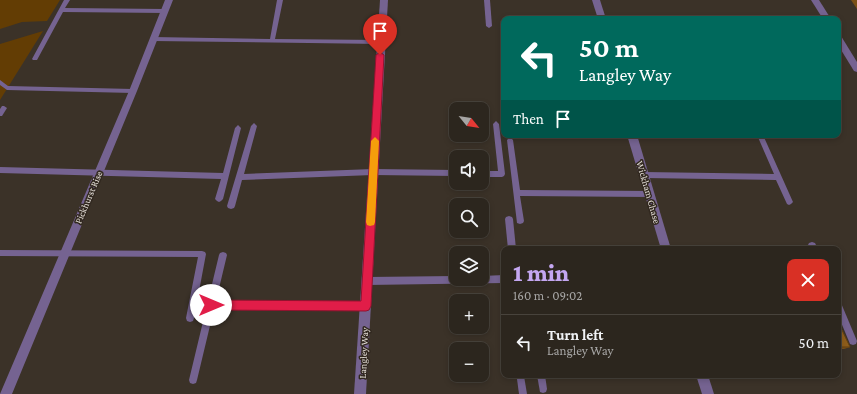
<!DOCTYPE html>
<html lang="en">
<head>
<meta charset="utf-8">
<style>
	:root { --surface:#2c261e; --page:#342e27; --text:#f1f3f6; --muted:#a6a5a4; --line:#48433c; --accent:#c4a7f1 }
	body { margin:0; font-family:"Crimson Pro",serif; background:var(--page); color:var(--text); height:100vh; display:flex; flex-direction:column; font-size:15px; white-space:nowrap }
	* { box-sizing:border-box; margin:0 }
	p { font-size:13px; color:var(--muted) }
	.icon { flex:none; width:22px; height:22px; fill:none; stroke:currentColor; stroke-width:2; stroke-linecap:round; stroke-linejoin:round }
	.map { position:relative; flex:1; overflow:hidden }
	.sheet { position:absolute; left:501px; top:246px; width:340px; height:132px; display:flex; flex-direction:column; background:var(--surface); border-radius:8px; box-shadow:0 2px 6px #0003,0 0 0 1px var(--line) }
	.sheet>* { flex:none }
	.top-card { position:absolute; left:501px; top:16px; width:340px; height:122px; border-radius:8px; box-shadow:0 2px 6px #0003,0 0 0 1px var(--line); background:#00695c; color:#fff; overflow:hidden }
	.needle { width:26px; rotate:120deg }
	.tools { position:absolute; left:449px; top:102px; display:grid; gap:8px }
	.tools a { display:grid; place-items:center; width:40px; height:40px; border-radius:8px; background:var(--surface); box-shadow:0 2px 6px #0003,0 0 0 1px var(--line); font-size:20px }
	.pin { position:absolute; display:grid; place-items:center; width:34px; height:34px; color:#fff; margin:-41px -17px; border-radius:50% 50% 50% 0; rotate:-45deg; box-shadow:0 0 4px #0007 }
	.pin .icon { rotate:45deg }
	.me { position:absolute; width:44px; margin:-22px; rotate:90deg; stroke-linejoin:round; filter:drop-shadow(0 0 3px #0008) }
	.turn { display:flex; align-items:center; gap:14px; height:84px; padding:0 12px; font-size:18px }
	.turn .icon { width:52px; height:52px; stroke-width:2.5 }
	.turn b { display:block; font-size:28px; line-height:34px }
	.then { display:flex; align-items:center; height:38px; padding:0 12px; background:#0003; gap:8px; font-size:15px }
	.round { display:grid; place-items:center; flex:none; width:42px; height:42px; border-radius:8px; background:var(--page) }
	.overview { display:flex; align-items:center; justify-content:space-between; height:68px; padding:0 12px }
	h1 { font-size:24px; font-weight:800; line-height:30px; color:var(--accent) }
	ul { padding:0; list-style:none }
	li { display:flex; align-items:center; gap:12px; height:56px; padding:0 12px; border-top:1px solid var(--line) }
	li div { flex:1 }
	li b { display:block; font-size:15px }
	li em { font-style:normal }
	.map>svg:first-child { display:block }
	.green { fill:#633d04 }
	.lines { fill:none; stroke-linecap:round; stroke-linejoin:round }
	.service { fill:#756391; fill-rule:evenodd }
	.minor { fill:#756391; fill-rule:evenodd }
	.tertiary { fill:#756391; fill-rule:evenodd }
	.wall { fill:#7a5017 }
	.building { fill:#8e5d1b; stroke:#634113 }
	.route { fill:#e11d48; stroke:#92132f }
	.slow { fill:#f59e0b }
	.labels { text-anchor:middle; stroke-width:3; stroke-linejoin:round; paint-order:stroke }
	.street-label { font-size:10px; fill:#e1dbd5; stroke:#31281f }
</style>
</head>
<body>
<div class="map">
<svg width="857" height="394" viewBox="0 0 857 394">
	<rect width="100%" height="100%" fill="#3b3228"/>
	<g class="green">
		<path d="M0,0H60L47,21L22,22L0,29Z"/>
		<path d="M43,31L0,100V44Z"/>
	</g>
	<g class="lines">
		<g class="service">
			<path d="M64,0H70L65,8L165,9L168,11L165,13L63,12L37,60H33L32,59Z"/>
			<path d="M277,0H283L275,39L381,40L384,42L381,44L153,41L150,39L153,37L270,39Z"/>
			<path d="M484,0H490L492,26L489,28L486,26Z"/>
			<path d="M0,80L8,86L133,89L136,91L133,93L7,90L0,85Z"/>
			<path d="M2,106H4L7,108L2,116H0V109Z"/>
			<path d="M496,121L499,124L505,174L504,176L502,177H482V171H498L493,124Z"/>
			<path d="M254,123L257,126L244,174L373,169L456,170V176L373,175L242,180L235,206L234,208L231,209L228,208L227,206L251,126Z"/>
			<path d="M238,125L241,128L223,199L221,201L219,202L217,201L215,199L221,179L0,173V167L223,173L235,128Z"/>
			<path d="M757,135H763L793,202L791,204L789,205L787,204L776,180L644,178L642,177L641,175L642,173L644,172L774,174Z"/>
			<path d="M510,137L513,140L520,190L650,191L652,192L653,194L652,196L650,197L520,196L524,221L523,223L520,224L517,223L507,140Z"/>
			<path d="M509,216L512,217L513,219L516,249H508L505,219L506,217Z"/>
			<path d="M812,242L815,243L818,249H810L808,245L809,243Z"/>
			<path d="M0,250L202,251L205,252L206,254L194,318L193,321L190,322L187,321L186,318L198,257L0,256Z"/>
			<path d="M223,252L226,253L227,255L216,301L366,302L369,303L370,306L369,309L366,310L214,309L197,380L196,383L193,384L190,383L189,380L219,255L220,253Z"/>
			<path d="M504,275V283L367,285L364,284L363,281L364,278L367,277L456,276V279H482V276Z"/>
			<path d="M838,302L841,303L857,341L856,344L853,345L850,344L838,315Z"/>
			<path d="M522,375L524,376L527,394H519L517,379L518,376Z"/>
			<path d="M537,375H545L547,389L546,392L543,393L540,392Z"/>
		</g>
		<g class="minor">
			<path d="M165,0H173L137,91L12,394H0L129,91Z"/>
			<path d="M380,0H388L366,394H354Z"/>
			<path d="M592,0H600L606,19H598Z"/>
			<path d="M627,135H637L671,249H661Z"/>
			<path d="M696,375H708L714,394H702Z"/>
		</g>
		<g class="tertiary">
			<path d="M811,0H819L831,19H823Z"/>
			<path d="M838,35L841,36L857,62V72L854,71L838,45Z"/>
		</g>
	</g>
	<g class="wall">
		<path d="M851,0H857V9Z"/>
		<path d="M838,330L850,347L844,349H838Z"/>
	</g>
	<path class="building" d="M838,330H842L850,347H838Z"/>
	<path class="route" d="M380,52L384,55L371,306L369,310L366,311L211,310L207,309L206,305L207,302L211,300L361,301L376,55Z"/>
	<path class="slow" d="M375,137L379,141L375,222L374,225L370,226L367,225L366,222L371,141Z"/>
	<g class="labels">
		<g class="street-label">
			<text transform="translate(649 192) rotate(74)" y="4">Wickham Chase</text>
			<text transform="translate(88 197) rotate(-67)" y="4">Pickhurst Rise</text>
			<text transform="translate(363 353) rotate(-87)" y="4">Langley Way</text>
		</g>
	</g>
</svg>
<div class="tools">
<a><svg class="needle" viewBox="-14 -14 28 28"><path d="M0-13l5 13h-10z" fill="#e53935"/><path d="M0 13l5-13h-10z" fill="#a6a5a4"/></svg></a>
<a><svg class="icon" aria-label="sound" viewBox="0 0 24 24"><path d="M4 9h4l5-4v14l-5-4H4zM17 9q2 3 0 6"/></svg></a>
<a><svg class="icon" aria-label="search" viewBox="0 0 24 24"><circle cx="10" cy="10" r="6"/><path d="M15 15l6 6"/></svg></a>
<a><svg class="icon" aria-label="layers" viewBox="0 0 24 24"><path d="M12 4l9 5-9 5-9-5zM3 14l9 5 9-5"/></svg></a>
<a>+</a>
<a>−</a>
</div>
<div class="pin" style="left:380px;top:55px;background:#d93025"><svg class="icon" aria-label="arrive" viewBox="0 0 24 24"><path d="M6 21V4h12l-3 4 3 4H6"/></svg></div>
<svg class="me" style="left:211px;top:305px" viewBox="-20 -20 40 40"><circle r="19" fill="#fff"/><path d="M0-13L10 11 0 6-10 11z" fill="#e11d48"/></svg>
<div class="top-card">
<div class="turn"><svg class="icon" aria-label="left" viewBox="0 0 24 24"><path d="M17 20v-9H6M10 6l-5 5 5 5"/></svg><div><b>50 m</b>Langley Way</div></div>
<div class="then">Then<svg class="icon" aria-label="arrive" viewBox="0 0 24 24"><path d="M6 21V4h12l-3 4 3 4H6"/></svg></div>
</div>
<section class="sheet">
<div class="overview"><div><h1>1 min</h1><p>160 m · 09:02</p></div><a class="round" style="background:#d93025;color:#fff"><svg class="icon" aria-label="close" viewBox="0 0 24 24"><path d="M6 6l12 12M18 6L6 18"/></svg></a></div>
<ul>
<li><svg class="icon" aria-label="left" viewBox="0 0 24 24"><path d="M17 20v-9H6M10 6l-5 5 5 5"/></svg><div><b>Turn left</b><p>Langley Way</p></div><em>50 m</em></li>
</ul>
</section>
</div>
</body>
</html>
